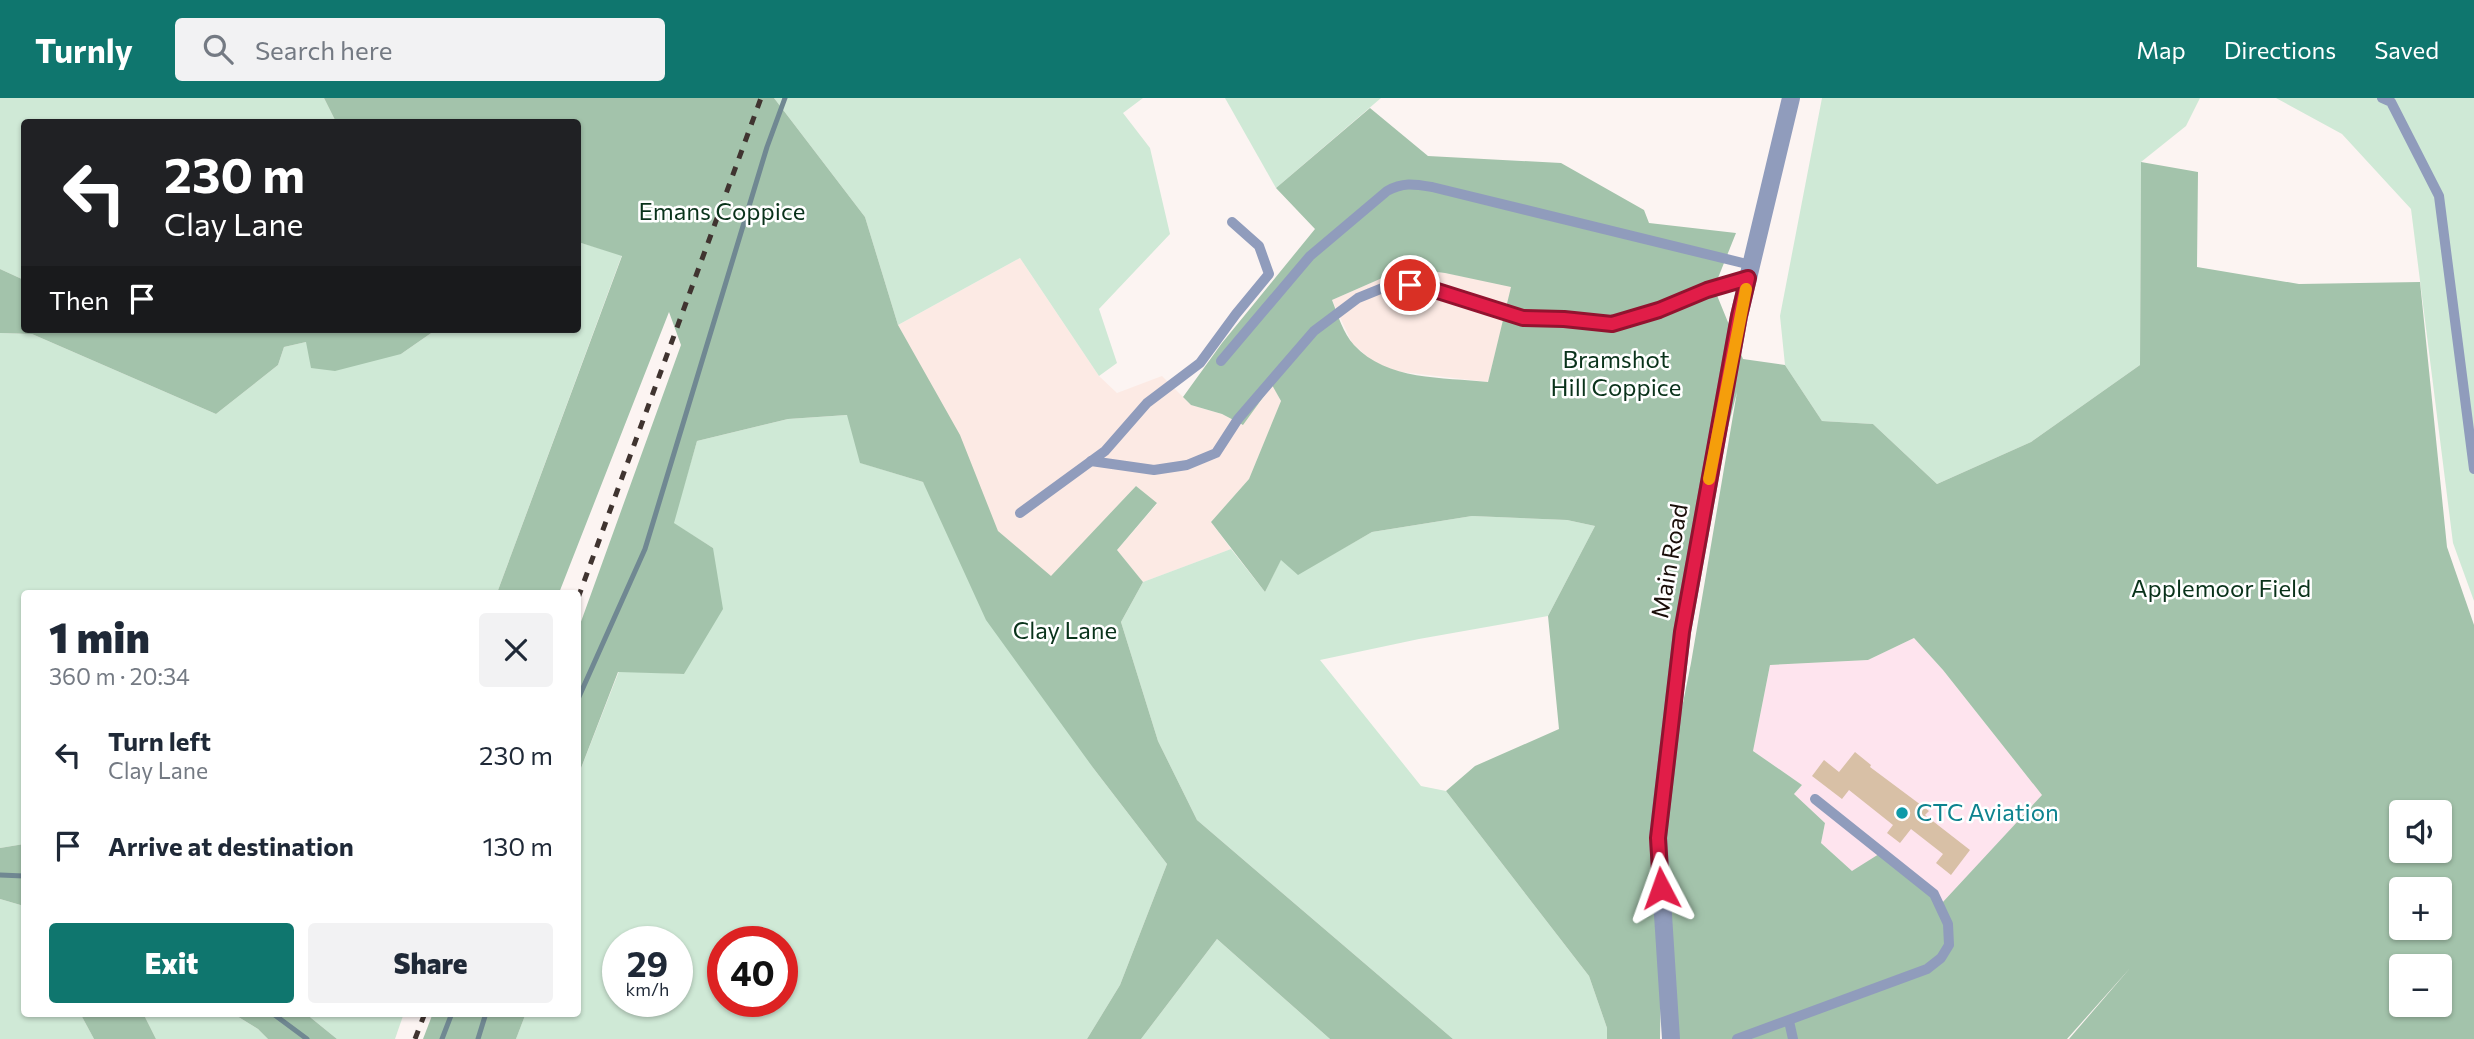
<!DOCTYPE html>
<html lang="en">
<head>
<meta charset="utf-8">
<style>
	:root { --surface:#fff; --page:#f2f2f3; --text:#1f2937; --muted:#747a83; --accent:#0f766e }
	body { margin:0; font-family:Commissioner,sans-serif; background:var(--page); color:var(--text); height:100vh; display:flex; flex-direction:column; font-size:26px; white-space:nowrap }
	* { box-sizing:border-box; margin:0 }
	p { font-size:23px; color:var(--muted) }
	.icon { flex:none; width:38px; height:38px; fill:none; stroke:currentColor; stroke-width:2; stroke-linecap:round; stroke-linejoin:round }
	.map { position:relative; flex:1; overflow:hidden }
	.sheet { position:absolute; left:21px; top:492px; width:560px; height:427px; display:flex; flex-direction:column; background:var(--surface); border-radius:7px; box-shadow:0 2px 5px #0004 }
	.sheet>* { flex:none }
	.banner { position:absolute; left:21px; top:21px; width:560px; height:214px; border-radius:7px; box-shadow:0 2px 5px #0004; background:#202124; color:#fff; overflow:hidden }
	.tools { position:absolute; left:2389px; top:702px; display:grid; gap:14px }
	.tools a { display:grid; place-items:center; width:63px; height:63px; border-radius:7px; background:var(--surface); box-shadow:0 2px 5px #0004; font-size:35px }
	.speed { position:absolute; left:602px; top:828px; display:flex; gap:14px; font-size:35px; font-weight:700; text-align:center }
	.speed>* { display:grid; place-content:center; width:91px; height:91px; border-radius:50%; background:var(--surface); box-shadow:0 2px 5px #0004; line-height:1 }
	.speed small { font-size:18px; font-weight:400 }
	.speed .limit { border:10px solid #d22; background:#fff; color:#111 }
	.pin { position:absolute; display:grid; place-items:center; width:60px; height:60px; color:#fff; margin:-30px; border:4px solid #fff; border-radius:50%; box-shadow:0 2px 7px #0007 }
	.me { position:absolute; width:77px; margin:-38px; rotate:356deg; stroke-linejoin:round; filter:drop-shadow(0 0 5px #0008) }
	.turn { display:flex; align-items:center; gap:24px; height:147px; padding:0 28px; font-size:32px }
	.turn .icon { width:91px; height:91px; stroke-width:2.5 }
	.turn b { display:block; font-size:49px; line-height:60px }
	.then { display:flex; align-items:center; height:66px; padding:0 28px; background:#0003; gap:14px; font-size:26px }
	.round { display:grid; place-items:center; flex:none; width:74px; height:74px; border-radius:7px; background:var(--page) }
	.head { display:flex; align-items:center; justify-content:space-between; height:119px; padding:0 28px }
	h1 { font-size:42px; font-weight:800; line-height:52px }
	.button { display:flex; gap:14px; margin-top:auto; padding:14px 28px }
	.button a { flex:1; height:80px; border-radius:7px; background:var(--accent); color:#fff; font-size:28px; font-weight:800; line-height:80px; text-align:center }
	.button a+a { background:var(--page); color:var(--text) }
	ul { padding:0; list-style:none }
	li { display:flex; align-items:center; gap:21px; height:91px; padding:0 28px }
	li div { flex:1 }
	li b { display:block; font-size:26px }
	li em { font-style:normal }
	header { display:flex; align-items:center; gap:42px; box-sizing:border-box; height:98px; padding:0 35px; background:var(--accent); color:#fff }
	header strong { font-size:33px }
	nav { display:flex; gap:38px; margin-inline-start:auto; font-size:24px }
	.search { width:490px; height:63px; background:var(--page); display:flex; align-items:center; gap:18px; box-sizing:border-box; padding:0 24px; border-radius:7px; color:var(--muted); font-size:26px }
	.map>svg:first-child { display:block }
	.commercial { fill:#fee4ee }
	.built { fill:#fceae4 }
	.green { fill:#cfe9d6; fill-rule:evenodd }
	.forest { fill:#a3c3ab; fill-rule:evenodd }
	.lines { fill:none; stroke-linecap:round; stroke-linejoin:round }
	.stream { stroke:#708892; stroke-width:5 }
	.building { fill:#d8c0a6 }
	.service { stroke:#909cbc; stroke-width:10 }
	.tertiary { stroke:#909cbc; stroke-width:18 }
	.rail { stroke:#403430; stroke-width:5; stroke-dasharray:9 9; stroke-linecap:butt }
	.route-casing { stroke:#92132f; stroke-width:18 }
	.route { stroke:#e11d48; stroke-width:12 }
	.slow { stroke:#f59e0b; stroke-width:12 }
	.culture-dot { fill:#0f9aa8; stroke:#fff; stroke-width:2.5 }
	.labels { text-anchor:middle; stroke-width:5; stroke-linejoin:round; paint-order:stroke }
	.park-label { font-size:24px; fill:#09321a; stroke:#fff }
	.street-label { font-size:24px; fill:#1a0e09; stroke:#fff }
	.culture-label { font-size:24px; fill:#0d838f; stroke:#fff; text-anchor:start }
</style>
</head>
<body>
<header>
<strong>Turnly</strong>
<div class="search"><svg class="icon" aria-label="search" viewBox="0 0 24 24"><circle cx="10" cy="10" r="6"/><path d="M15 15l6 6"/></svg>Search here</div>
<nav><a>Map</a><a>Directions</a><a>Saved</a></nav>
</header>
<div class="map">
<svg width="2474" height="941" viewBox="0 0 2474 941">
	<rect width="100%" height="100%" fill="#fcf4f2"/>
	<path class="commercial" d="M1914,540L1943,572L2042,697L1942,806L1852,773L1821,745L1825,725L1794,696L1802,687L1753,653L1770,567L1868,562Z"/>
	<g class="built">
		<path d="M1020,160L1099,278L1117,295L1162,278L1191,307L1222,316L1242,327L1273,287L1281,304L1249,381L1211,424L1231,451L1143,484L1117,452L1157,406L1136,388L1051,479L998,434L959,337L898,227Z"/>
		<path d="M1405,170L1445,175L1512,188L1488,284L1393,273L1371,262L1352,245L1332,202Z"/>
	</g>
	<g class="green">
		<path d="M0,0H324L336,24H24V182L0,171Z"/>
		<path d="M774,0H1143L1123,15L1150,50L1170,136L1099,211L1117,265L1099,278L1020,160L898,227L865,119Z"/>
		<path d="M1225,0H1381L1276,90Z"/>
		<path d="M1822,0H2200L2186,28L2141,64L2140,267L2031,344L1937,386L1873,326L1822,323L1785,267L1780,218Z"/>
		<path d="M2276,0H2474V503L2453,445L2411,111L2342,36Z"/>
		<path d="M578,144L622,157L497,495H24V746L0,750V235L32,236L216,316L278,267L284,249L306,244L401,256L437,231H578Z"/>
		<path d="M848,317L861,365L923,384L1094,671L1167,766L1120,887L1087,941H516L526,915H578V678L619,573L684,576L713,450L673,425L697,343L788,321ZM618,844H677V903H618ZM723,844H782V903H723Z"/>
		<path d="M1472,418L1567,422L1595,428L1548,518L1419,541L1320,562L1421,688L1446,693L1589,878L1607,930V941H1453L1197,722L1158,643L1121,524L1143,484L1231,451L1265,494L1281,461L1298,476L1372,434Z"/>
		<path d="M0,801L24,808V915H80L94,941H0Z"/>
		<path d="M1217,841L1330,941H1141Z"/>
		<path d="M143,915H232L258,931L268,941H156Z"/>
		<path d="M305,915H404L395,941H337Z"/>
	</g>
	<g class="forest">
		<path d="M324,0H774L865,119L898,227L960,337L998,433L1051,478L1136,388L1157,405L1117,452L1143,484L1121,524L1158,643L1197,722L1453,941H1330L1217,841L1141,941H1087L1120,887L1167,766L1094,671L986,522L923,384L860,365L847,317L788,321L697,343L674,425L713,450L723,511L684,576L618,574L578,678V532L681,247L669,214L559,495H497L622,158L578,144V24H336Z"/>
		<path d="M1370,10L1428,58L1561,65L1644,112L1649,125L1736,135L1714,190L1743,261L1785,267L1822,323L1873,326L1937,386L2031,344L2140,267L2141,64L2198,74L2197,169L2299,186L2420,184L2447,449L2474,527V941H2069L2131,869L2067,941H1672L1662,833L1660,941H1607V930L1589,878L1446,693L1475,668L1559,631L1548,518L1595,428L1567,422L1472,418L1372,434L1298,477L1281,462L1265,494L1211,424L1249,381L1281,303L1272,287L1243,327L1222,316L1191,307L1183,299L1222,245L1315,131L1276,90ZM1405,170L1445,175L1511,189L1488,284C1443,279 1387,283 1354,247C1343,235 1338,217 1332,202ZM1737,294L1691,565L1667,685L1691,474ZM1914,540L1943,572L2042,697L1942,805L1879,756L1852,773L1821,745L1825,725L1794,696L1802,687L1753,653L1770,567L1868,562ZM2401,714H2440V752H2401ZM2401,791H2440V830H2401ZM2401,868H2440V906H2401Z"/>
		<path d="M0,171L24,182V231H437L401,256L335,273L311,270L306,244L284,249L278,267L216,316L32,236L0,235Z"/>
		<path d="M24,746V808L0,801V750Z"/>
		<path d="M80,915H143L156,941H94Z"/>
		<path d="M232,915H305L337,941H268L258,931Z"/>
		<path d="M433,915H526L516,941H423Z"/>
	</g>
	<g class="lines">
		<g class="stream">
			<path d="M578,601L645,451L767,49L785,0"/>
			<path d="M0,777L24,778"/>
			<path d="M272,915L307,941"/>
			<path d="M442,941L452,915"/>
			<path d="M478,941L486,915"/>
		</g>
	</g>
	<path class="building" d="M1855,654L1871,667L1870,669L1929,713L1925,717L1970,752L1951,777L1936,765L1943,756L1911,731L1900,745L1887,735L1893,727L1849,692L1842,701L1812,678L1824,662L1839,674Z"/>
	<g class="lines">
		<g class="service">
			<path d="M2382,0L2391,4L2439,98L2474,371"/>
			<path d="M1221,263L1310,158L1387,93C1403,84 1414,86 1432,89L1751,167"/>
			<path d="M1091,363L1154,372L1187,367L1216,355L1238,321L1314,233L1358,200L1395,185L1425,189L1523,220L1564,221L1612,226L1659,212L1707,192L1748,180"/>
			<path d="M1020,415L1105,353L1147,305L1200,265L1236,216L1269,176L1259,148L1232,124"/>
			<path d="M1789,923L1793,941"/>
			<path d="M1737,941L1927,871L1941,860L1949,847L1948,826L1934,796L1815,701"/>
		</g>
		<path class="tertiary" d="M1671,941L1658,739L1682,534L1739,218L1791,0"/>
		<g class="rail">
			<path d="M578,500L761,0"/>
			<path d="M415,941L425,915"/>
		</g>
	</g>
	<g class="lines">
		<defs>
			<path id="route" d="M1410,187L1425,189L1523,220L1564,221L1612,226L1659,212L1707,192L1748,180L1739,218L1682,534L1658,740L1661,790"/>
		</defs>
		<use href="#route" class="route-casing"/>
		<use href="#route" class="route"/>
		<path class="slow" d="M1709,381L1746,191"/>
	</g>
	<circle class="culture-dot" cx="1902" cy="715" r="7"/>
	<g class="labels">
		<g class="park-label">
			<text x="722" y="122">Emans Coppice</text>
			<text x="1616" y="270">Bramshot<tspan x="1616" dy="28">Hill Coppice</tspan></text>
			<text x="2221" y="499">Applemoor Field</text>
			<text x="1065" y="541">Clay Lane</text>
		</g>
		<g class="street-label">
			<text transform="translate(1670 463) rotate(-80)" y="8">Main Road</text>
		</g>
		<g class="culture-label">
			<text x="1916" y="723">CTC Aviation</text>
		</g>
	</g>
</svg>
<div class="tools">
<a><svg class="icon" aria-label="sound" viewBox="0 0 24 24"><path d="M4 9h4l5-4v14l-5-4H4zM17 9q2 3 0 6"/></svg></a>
<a>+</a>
<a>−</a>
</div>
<div class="speed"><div>29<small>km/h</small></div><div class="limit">40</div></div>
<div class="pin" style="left:1410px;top:187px;background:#d93025"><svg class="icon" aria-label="arrive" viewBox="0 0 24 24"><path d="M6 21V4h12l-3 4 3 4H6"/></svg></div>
<svg class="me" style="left:1661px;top:790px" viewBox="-20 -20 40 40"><path d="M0-17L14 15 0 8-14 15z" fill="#e11d48" stroke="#fff" stroke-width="4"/></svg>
<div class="banner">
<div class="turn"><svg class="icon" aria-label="left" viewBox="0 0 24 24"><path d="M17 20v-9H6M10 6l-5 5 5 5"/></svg><div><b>230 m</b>Clay Lane</div></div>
<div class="then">Then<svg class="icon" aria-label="arrive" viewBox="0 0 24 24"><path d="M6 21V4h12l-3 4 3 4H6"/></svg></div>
</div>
<section class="sheet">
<div class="head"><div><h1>1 min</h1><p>360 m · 20:34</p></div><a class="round"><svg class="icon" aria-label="close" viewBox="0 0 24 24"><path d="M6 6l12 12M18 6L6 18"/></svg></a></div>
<ul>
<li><svg class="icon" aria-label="left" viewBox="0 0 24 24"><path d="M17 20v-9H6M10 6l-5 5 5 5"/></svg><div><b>Turn left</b><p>Clay Lane</p></div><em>230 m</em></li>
<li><svg class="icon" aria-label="arrive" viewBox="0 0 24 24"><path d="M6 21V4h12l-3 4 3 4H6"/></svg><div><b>Arrive at destination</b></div><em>130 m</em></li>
</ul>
<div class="button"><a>Exit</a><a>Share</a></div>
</section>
</div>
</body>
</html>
